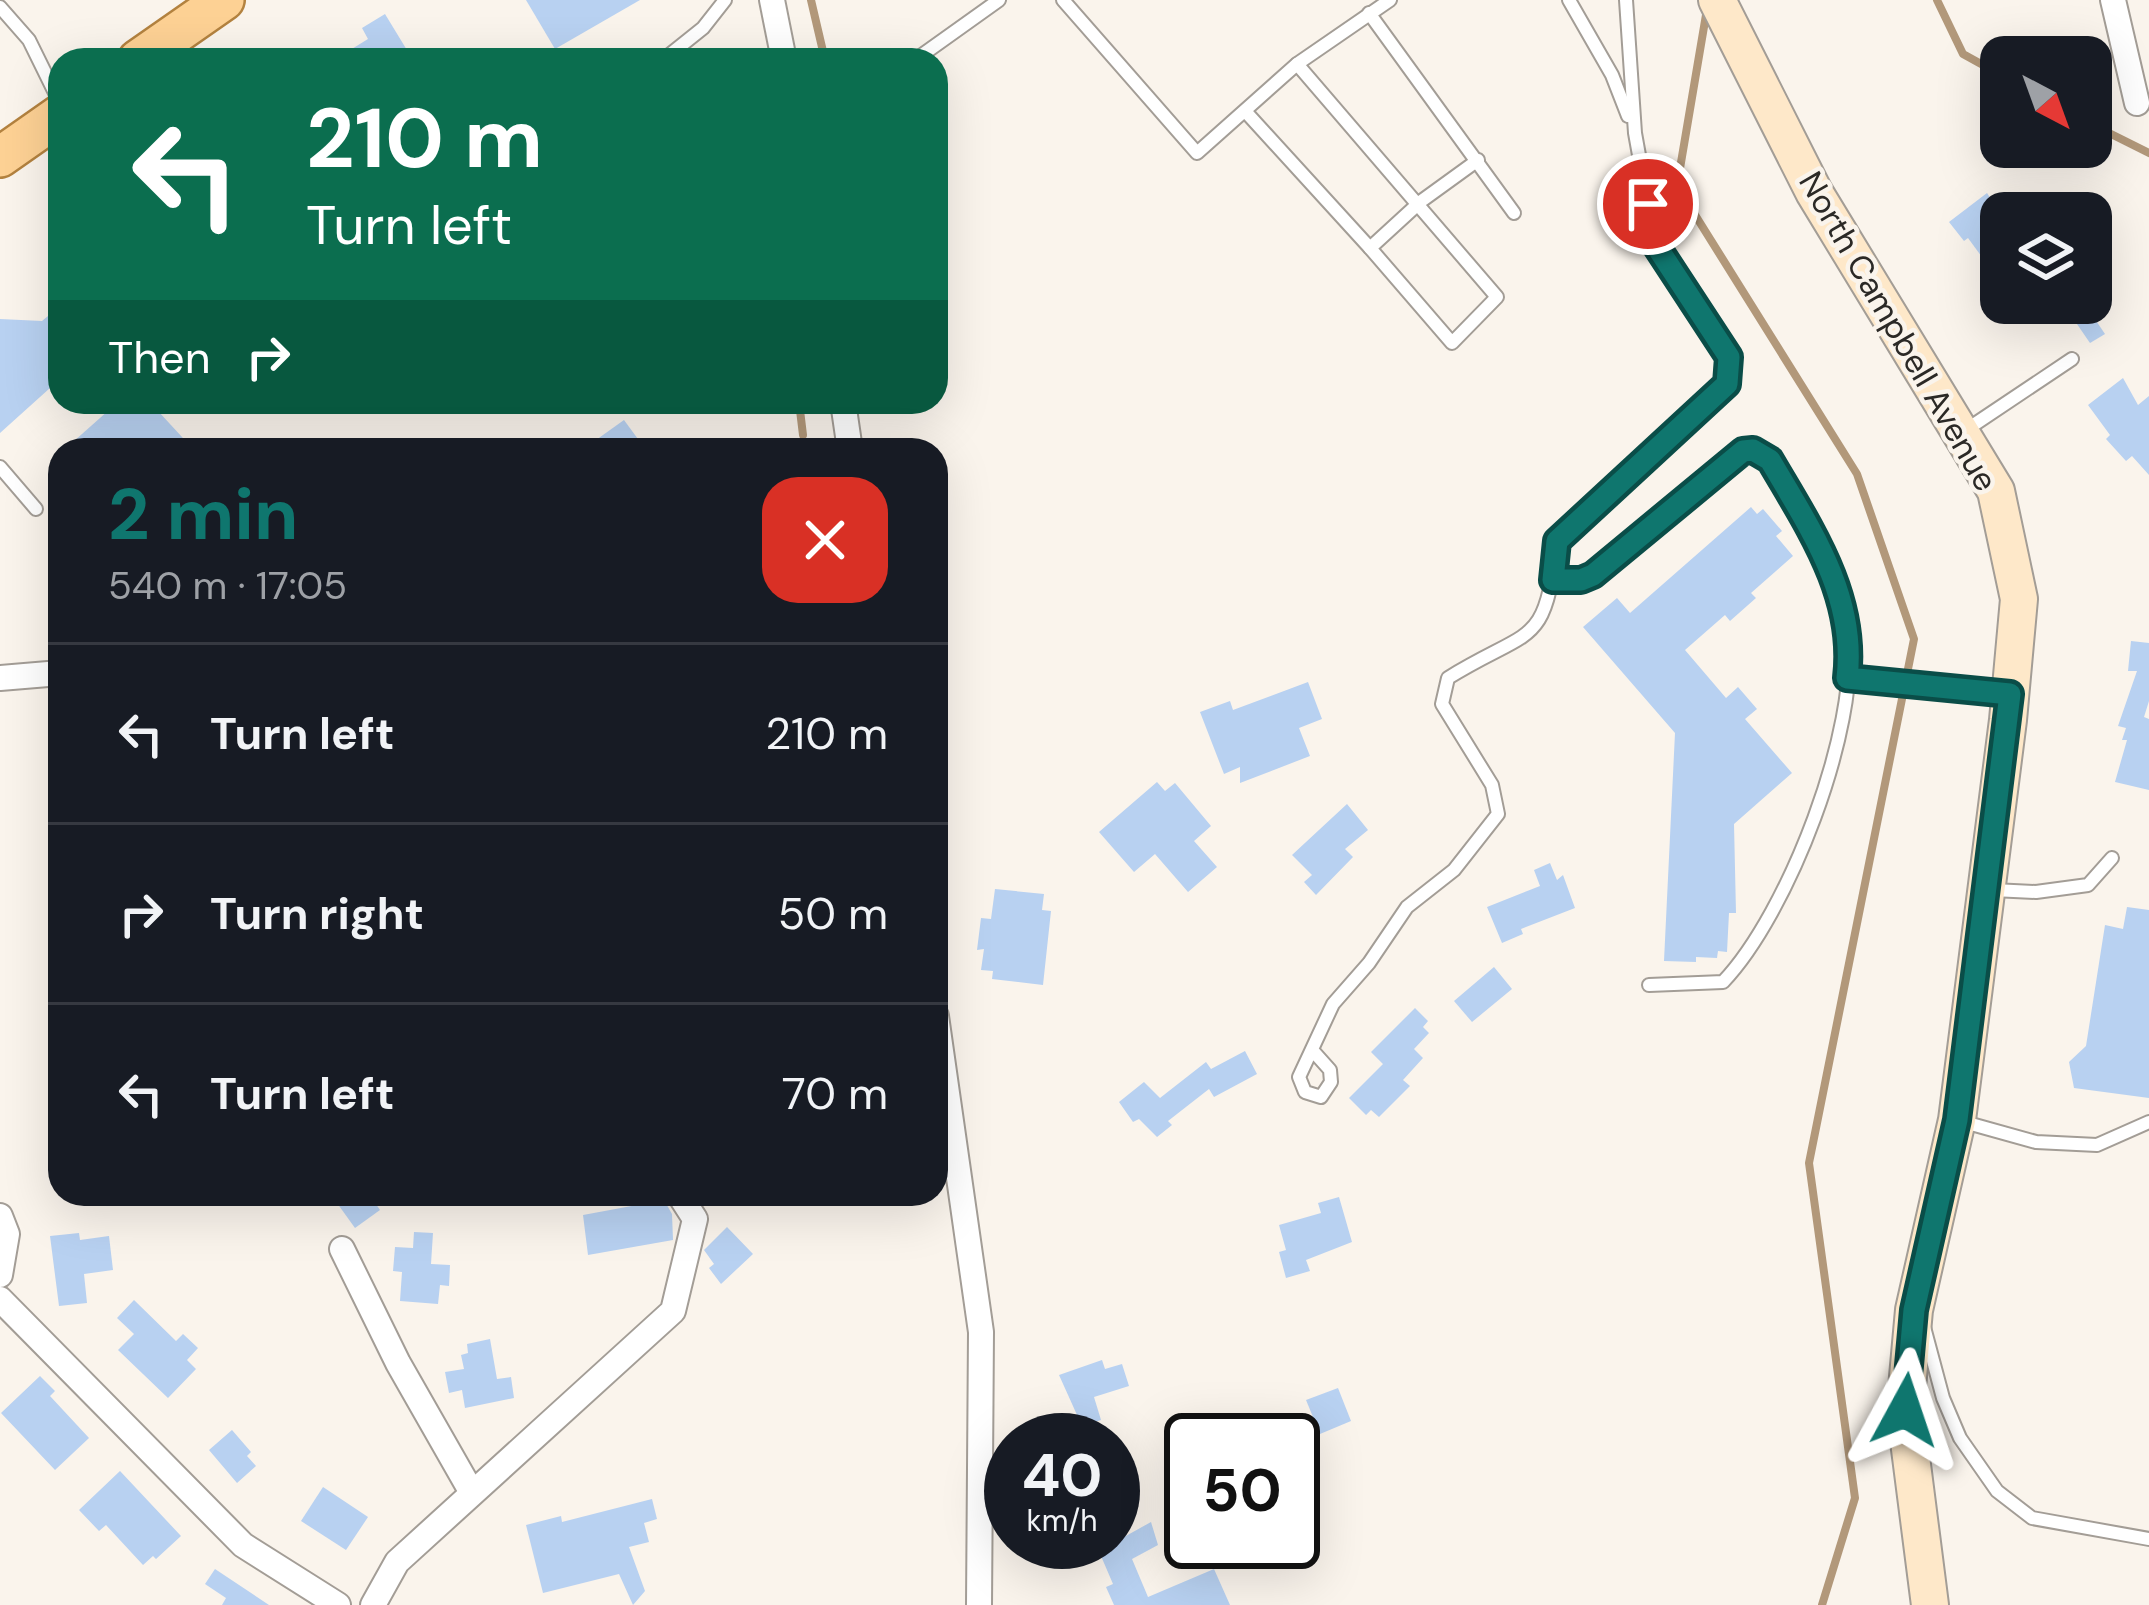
<!DOCTYPE html>
<html lang="en">
<head>
<meta charset="utf-8">
<style>
	:root { --surface:#171b24; --page:#20242c; --text:#f1f3f6; --muted:#9ea1a6; --line:#363941; --accent:#0f766e }
	body { margin:0; font-family:"DM Sans",sans-serif; background:var(--page); color:var(--text); height:100vh; display:flex; flex-direction:column; font-size:45px; white-space:nowrap }
	* { box-sizing:border-box; margin:0 }
	p { font-size:39px; color:var(--muted) }
	.icon { flex:none; width:66px; height:66px; fill:none; stroke:currentColor; stroke-width:2; stroke-linecap:round; stroke-linejoin:round }
	.map { position:relative; flex:1; overflow:hidden }
	.drawer { position:absolute; left:48px; top:438px; width:900px; height:768px; display:flex; flex-direction:column; background:var(--surface); border-radius:36px; box-shadow:0 12px 48px #0002 }
	.drawer>* { flex:none }
	.hud { position:absolute; left:48px; top:48px; width:900px; height:366px; border-radius:36px; box-shadow:0 12px 48px #0002; background:#0b6e4f; color:#fff; overflow:hidden }
	.needle { width:78px; rotate:139deg }
	.tools { position:absolute; left:1980px; top:36px; display:grid; gap:24px }
	.tools a { display:grid; place-items:center; width:132px; height:132px; border-radius:24px; background:var(--surface); box-shadow:0 12px 48px #0002; font-size:60px }
	.speed { position:absolute; left:984px; top:1413px; display:flex; gap:24px; font-size:60px; font-weight:700; text-align:center }
	.speed>* { display:grid; place-content:center; width:156px; height:156px; border-radius:50%; background:var(--surface); box-shadow:0 12px 48px #0002; line-height:1 }
	.speed small { font-size:30px; font-weight:400 }
	.speed .limit { border:6px solid #111; border-radius:18px; background:#fff; color:#111 }
	.pin { position:absolute; display:grid; place-items:center; width:102px; height:102px; color:#fff; margin:-51px; border:6px solid #fff; border-radius:50%; box-shadow:0 3px 12px #0007 }
	.me { position:absolute; width:132px; margin:-66px; rotate:5deg; stroke-linejoin:round; filter:drop-shadow(0 0 9px #0008) }
	.turn { display:flex; align-items:center; gap:42px; height:252px; padding:0 60px; font-size:54px }
	.turn .icon { width:156px; height:156px; stroke-width:2.5 }
	.turn b { display:block; font-size:84px; line-height:102px }
	.then { display:flex; align-items:center; height:114px; padding:0 60px; background:#0003; gap:24px; font-size:45px }
	.round { display:grid; place-items:center; flex:none; width:126px; height:126px; border-radius:36px; background:var(--page) }
	.overview { display:flex; align-items:center; justify-content:space-between; height:204px; padding:0 60px }
	h1 { font-size:72px; font-weight:700; line-height:90px; color:var(--accent) }
	ul { padding:0; list-style:none }
	li { display:flex; align-items:center; gap:36px; height:180px; padding:0 60px; border-top:3px solid var(--line) }
	li div { flex:1 }
	li b { display:block; font-size:45px }
	li em { font-style:normal }
	.map>svg:first-child { display:block }
	.lines { fill:none; stroke-linecap:round; stroke-linejoin:round }
	.stream { stroke:#b2987a; stroke-width:8 }
	.building { fill:#b8d1f1 }
	.lane-casing { stroke:#a39d96; stroke-width:16 }
	.street-casing { stroke:#a39d96; stroke-width:28 }
	.secondary-casing { stroke:#a39d96; stroke-width:40 }
	.primary-casing { stroke:#b3823f; stroke-width:44 }
	.lane { stroke:#fff; stroke-width:12 }
	.street { stroke:#fff; stroke-width:24 }
	.secondary { stroke:#fee8c9; stroke-width:36 }
	.primary { stroke:#fdd194; stroke-width:39 }
	.route-casing { stroke:#0a4d48; stroke-width:30 }
	.route { stroke:#0f766e; stroke-width:21 }
	.labels { text-anchor:middle; stroke-width:9; stroke-linejoin:round; paint-order:stroke }
	.street-label { font-size:33px; fill:#2b2926; stroke:#faf4ec }
</style>
</head>
<body>
<div class="map">
<svg width="2149" height="1605" viewBox="0 0 2149 1605">
	<rect width="100%" height="100%" fill="#faf4ec"/>
	<g class="lines">
		<g class="stream">
			<path d="M811,0L825,60"/>
			<path d="M1937,0L1963,54L2001,75"/>
			<path d="M1707,9L1677,186L1857,474L1914,639L1809,1163L1855,1498L1822,1605"/>
			<path d="M2091,124L2149,153"/>
			<path d="M799,402L803,435"/>
		</g>
	</g>
	<g class="building">
		<path d="M526,0H640L555,49Z"/>
		<path d="M385,14L413,60H334L368,39L362,28Z"/>
		<path d="M1987,193L2001,214V283L1968,238L1964,241L1949,222Z"/>
		<path d="M2084,303L2105,334L2090,343L2068,311Z"/>
		<path d="M60,306V379L0,433V319L42,321Z"/>
		<path d="M2123,378L2138,405L2149,396V475L2132,456L2126,461L2106,439L2110,435L2088,405Z"/>
		<path d="M118,402H168L158,411L194,450H64Z"/>
		<path d="M624,420L646,450H582Z"/>
		<path d="M1751,507L1757,514L1763,509L1782,531L1776,536L1793,556L1751,593L1756,598L1730,621L1725,615L1685,650L1726,698L1738,687L1757,709L1745,719L1792,773L1734,824L1736,913H1729L1727,952L1718,951L1717,958L1696,957V962L1664,961L1675,733L1583,627L1617,598L1630,613Z"/>
		<path d="M2131,641L2149,643V701L2144,717L2149,719V790L2115,782L2127,740H2122L2126,728L2118,726L2137,671H2128Z"/>
		<path d="M1308,682L1322,719L1299,728L1310,756L1240,783V767L1224,774L1200,712L1230,701L1233,710Z"/>
		<path d="M1157,782L1165,791L1175,783L1211,826L1194,841L1217,867L1188,892L1155,854L1134,872L1099,832Z"/>
		<path d="M1347,804L1368,830L1345,849L1353,857L1316,895L1304,882L1312,875L1292,855Z"/>
		<path d="M1550,863L1557,880L1563,875L1575,908L1521,929L1523,934L1502,943L1487,907L1540,886L1534,870Z"/>
		<path d="M995,889L1044,894L1042,910L1051,911L1043,985L992,979L993,971L981,970L984,949L977,950L981,918L991,919Z"/>
		<path d="M2127,907L2149,910V1098L2074,1088L2069,1062L2086,1046L2105,925L2123,929Z"/>
		<path d="M1494,967L1512,989L1472,1022L1454,1001Z"/>
		<path d="M1415,1008L1428,1021L1423,1027L1429,1033L1414,1049L1423,1058L1403,1080L1410,1086L1379,1117L1371,1110L1366,1115L1349,1098L1383,1064L1371,1052Z"/>
		<path d="M1245,1051L1257,1074L1214,1097L1209,1089L1168,1121L1172,1125L1157,1137L1139,1119L1133,1122L1119,1102L1144,1082L1160,1098L1206,1062L1211,1069Z"/>
		<path d="M349,1194H369L380,1210L355,1228L337,1203Z"/>
		<path d="M1339,1197L1352,1242L1306,1260L1310,1271L1286,1278L1279,1252L1286,1250L1279,1225L1321,1213L1318,1203Z"/>
		<path d="M664,1200L672,1214L673,1240L588,1255L583,1215Z"/>
		<path d="M727,1227L753,1254L721,1284L709,1268L714,1264L704,1250Z"/>
		<path d="M414,1232L433,1233L431,1264L450,1265L449,1286L440,1285L438,1304L400,1301L402,1272L393,1271L395,1247L413,1248Z"/>
		<path d="M79,1233L80,1240L109,1236L113,1270L84,1274L87,1303L59,1306L50,1236Z"/>
		<path d="M134,1300L176,1341L183,1334L198,1348L187,1360L196,1369L168,1398L118,1350L134,1334L117,1318Z"/>
		<path d="M490,1339L497,1379L511,1377L514,1398L465,1408L462,1390L449,1393L445,1372L464,1369L461,1355L468,1353L467,1344Z"/>
		<path d="M1102,1360L1105,1369L1122,1364L1129,1386L1094,1397L1101,1420L1082,1426L1059,1375Z"/>
		<path d="M40,1376L55,1391L50,1396L89,1438L55,1470L1,1413Z"/>
		<path d="M1338,1388L1351,1421L1320,1434L1306,1400Z"/>
		<path d="M232,1430L251,1452L247,1456L256,1466L237,1483L209,1450Z"/>
		<path d="M120,1471L181,1536L156,1559L153,1556L143,1565L106,1525L99,1531L79,1510Z"/>
		<path d="M323,1487L368,1517L346,1550L301,1521Z"/>
		<path d="M652,1499L657,1519L644,1523L649,1542L629,1547L645,1591L633,1605L619,1574L543,1593L526,1525L561,1516L562,1522Z"/>
		<path d="M1151,1522L1158,1545L1132,1559L1148,1597L1214,1569L1230,1605H1114L1106,1587L1113,1584L1095,1542H1115Z"/>
		<path d="M215,1569L269,1605H222L226,1598L205,1584Z"/>
	</g>
	<g class="lines">
		<defs>
			<g id="lane">
				<path d="M1063,0L1197,153L1297,64L1390,0"/>
				<path d="M1569,0L1612,75L1628,116"/>
				<path d="M0,7L29,40L60,103"/>
				<path d="M1369,13L1514,213"/>
				<path d="M663,60L703,28L725,0"/>
				<path d="M915,60L999,0"/>
				<path d="M1297,64L1497,297L1452,343L1370,248L1418,204L1420,202L1478,160"/>
				<path d="M1245,111L1370,248"/>
				<path d="M1963,432L2072,359"/>
				<path d="M821,450L849,443"/>
				<path d="M0,467L36,509"/>
				<path d="M1553,580H1581L1593,575L1743,451L1753,450L1770,460C1802,515 1839,569 1848,634C1860,728 1788,914 1723,982L1649,985"/>
				<path d="M1847,678L2003,694"/>
				<path d="M1993,890L2036,892L2088,885L2112,858"/>
				<path d="M1313,1051L1330,1070L1331,1082L1321,1097L1305,1092L1299,1077L1333,1004L1369,963L1407,907L1454,870L1498,814L1492,785L1442,704L1448,678C1532,626 1545,650 1557,541L1727,384L1729,357L1655,244L1635,133L1626,0"/>
				<path d="M1964,1122L2036,1142L2097,1145L2149,1122"/>
				<path d="M1924,1327L1943,1398L1960,1438L1997,1491L2032,1518L2149,1539"/>
			</g>
			<g id="street">
				<path d="M772,0L784,60"/>
				<path d="M2113,0L2137,103"/>
				<path d="M843,402L850,450"/>
				<path d="M0,678L60,673"/>
				<path d="M936,1016L981,1332L979,1605"/>
				<path d="M0,1216L7,1234L0,1275"/>
				<path d="M342,1249L398,1363L471,1491"/>
				<path d="M0,1299L243,1545L338,1605"/>
				<path d="M373,1605L397,1562L673,1311L695,1219L679,1194"/>
			</g>
			<path id="secondary" d="M1717,0L1814,192L1996,491L2019,599L2008,720L1957,1120L1914,1310L1905,1410L1930,1605"/>
			<g id="primary">
				<path d="M138,60L224,0"/>
				<path d="M0,157L60,115"/>
			</g>
		</defs>
		<use href="#lane" class="lane-casing"/>
		<use href="#street" class="street-casing"/>
		<use href="#secondary" class="secondary-casing"/>
		<use href="#primary" class="primary-casing"/>
		<use href="#lane" class="lane"/>
		<use href="#street" class="street"/>
		<use href="#secondary" class="secondary"/>
		<use href="#primary" class="primary"/>
	</g>
	<g class="lines">
		<defs>
			<path id="route" d="M1648,204L1655,244L1729,357L1727,384L1557,541L1553,580H1581L1593,575L1743,451L1753,450L1770,460C1809,527 1857,596 1847,678L2010,694L1957,1120L1914,1310L1905,1410"/>
		</defs>
		<use href="#route" class="route-casing"/>
		<use href="#route" class="route"/>
	</g>
	<g class="labels">
		<g class="street-label">
			<text transform="translate(1899 331) rotate(60)" y="12">North Campbell Avenue</text>
		</g>
	</g>
</svg>
<div class="tools">
<a><svg class="needle" viewBox="-14 -14 28 28"><path d="M0-13l5 13h-10z" fill="#e53935"/><path d="M0 13l5-13h-10z" fill="#9ea1a6"/></svg></a>
<a><svg class="icon" aria-label="layers" viewBox="0 0 24 24"><path d="M12 4l9 5-9 5-9-5zM3 14l9 5 9-5"/></svg></a>
</div>
<div class="speed"><div>40<small>km/h</small></div><div class="limit">50</div></div>
<div class="pin" style="left:1648px;top:204px;background:#d93025"><svg class="icon" aria-label="arrive" viewBox="0 0 24 24"><path d="M6 21V4h12l-3 4 3 4H6"/></svg></div>
<svg class="me" style="left:1905px;top:1410px" viewBox="-20 -20 40 40"><path d="M0-17L14 15 0 8-14 15z" fill="#0f766e" stroke="#fff" stroke-width="4"/></svg>
<div class="hud">
<div class="turn"><svg class="icon" aria-label="left" viewBox="0 0 24 24"><path d="M17 20v-9H6M10 6l-5 5 5 5"/></svg><div><b>210 m</b>Turn left</div></div>
<div class="then">Then<svg class="icon" aria-label="right" viewBox="0 0 24 24"><path d="M7 20v-9h11M14 6l5 5-5 5"/></svg></div>
</div>
<section class="drawer">
<div class="overview"><div><h1>2 min</h1><p>540 m · 17:05</p></div><a class="round" style="background:#d93025;color:#fff"><svg class="icon" aria-label="close" viewBox="0 0 24 24"><path d="M6 6l12 12M18 6L6 18"/></svg></a></div>
<ul>
<li><svg class="icon" aria-label="left" viewBox="0 0 24 24"><path d="M17 20v-9H6M10 6l-5 5 5 5"/></svg><div><b>Turn left</b></div><em>210 m</em></li>
<li><svg class="icon" aria-label="right" viewBox="0 0 24 24"><path d="M7 20v-9h11M14 6l5 5-5 5"/></svg><div><b>Turn right</b></div><em>50 m</em></li>
<li><svg class="icon" aria-label="left" viewBox="0 0 24 24"><path d="M17 20v-9H6M10 6l-5 5 5 5"/></svg><div><b>Turn left</b></div><em>70 m</em></li>
</ul>
</section>
</div>
</body>
</html>
